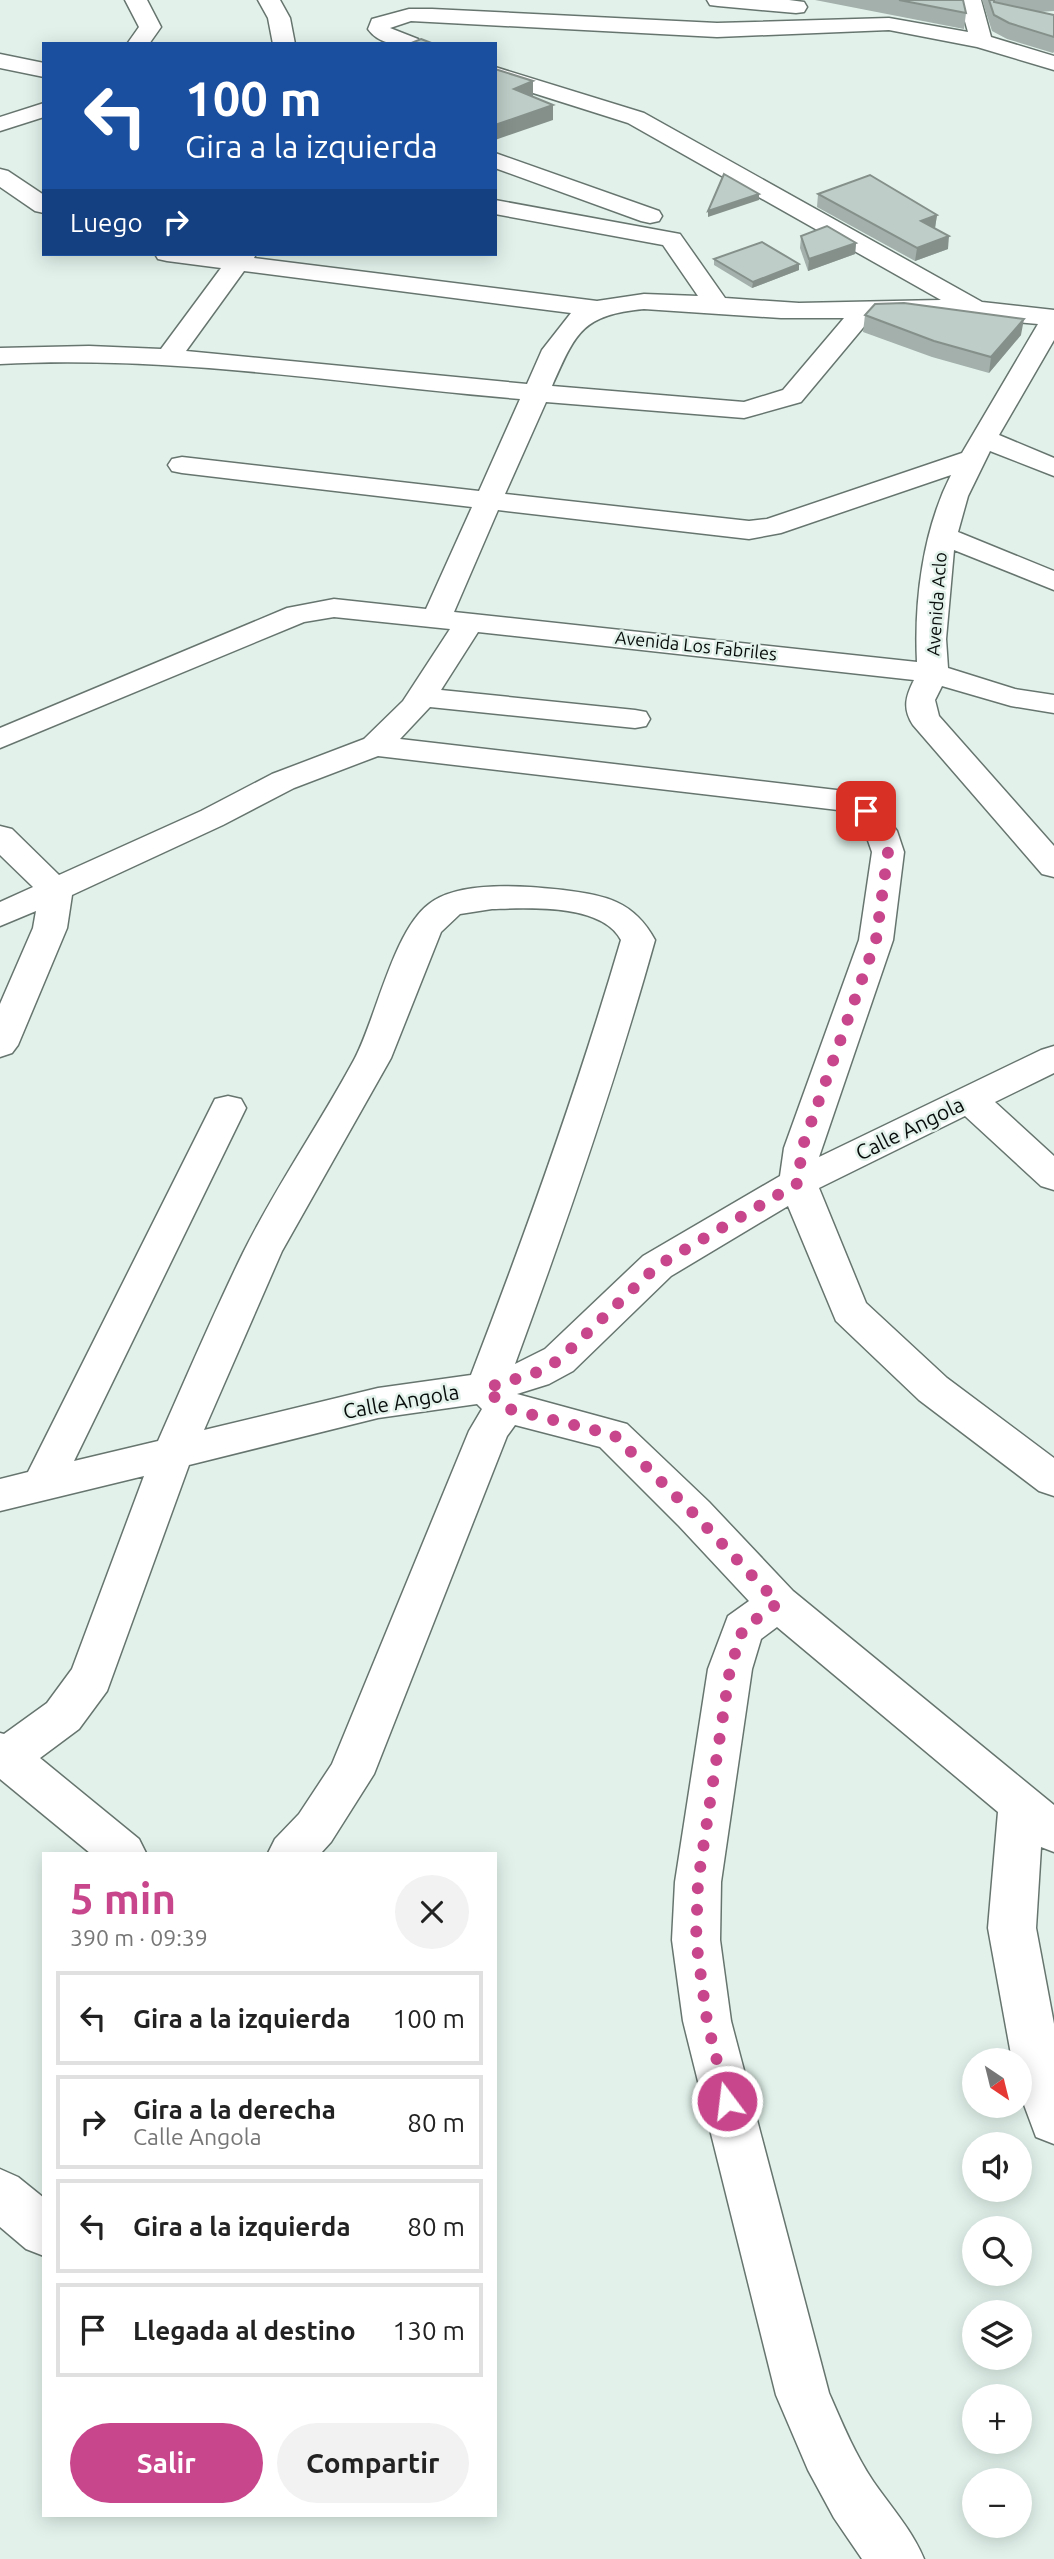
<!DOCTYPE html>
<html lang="es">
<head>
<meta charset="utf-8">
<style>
	:root { --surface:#fff; --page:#f2f2f2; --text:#222; --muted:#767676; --line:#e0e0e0; --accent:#c8468c }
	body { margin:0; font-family:Ubuntu,sans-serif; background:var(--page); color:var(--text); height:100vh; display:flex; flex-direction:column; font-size:26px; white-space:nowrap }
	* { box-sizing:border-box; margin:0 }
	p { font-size:23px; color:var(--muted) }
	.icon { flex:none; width:38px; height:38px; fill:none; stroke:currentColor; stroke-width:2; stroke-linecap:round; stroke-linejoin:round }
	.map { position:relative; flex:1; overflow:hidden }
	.details { position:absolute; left:42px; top:1852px; width:455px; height:665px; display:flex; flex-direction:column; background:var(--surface); border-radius:0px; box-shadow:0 4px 18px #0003 }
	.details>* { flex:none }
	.banner { position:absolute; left:42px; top:42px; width:455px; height:214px; border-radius:0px; box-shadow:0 4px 18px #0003; background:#1a4fa0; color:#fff; overflow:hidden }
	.needle { width:46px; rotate:145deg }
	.buttons { position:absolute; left:962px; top:2048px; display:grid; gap:14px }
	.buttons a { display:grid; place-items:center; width:70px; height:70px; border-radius:50%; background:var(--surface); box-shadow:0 4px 18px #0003; font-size:35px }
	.pin { position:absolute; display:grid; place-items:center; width:60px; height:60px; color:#fff; margin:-30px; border-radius:14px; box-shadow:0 4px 10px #0006 }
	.me { position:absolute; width:77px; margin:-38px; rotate:345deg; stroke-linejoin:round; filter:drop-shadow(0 0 5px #0008) }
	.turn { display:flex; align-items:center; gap:24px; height:147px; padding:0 28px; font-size:32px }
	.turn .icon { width:91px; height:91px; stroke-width:2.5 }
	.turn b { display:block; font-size:49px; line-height:60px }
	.then { display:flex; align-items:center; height:66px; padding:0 28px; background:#0003; gap:14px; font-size:26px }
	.round { display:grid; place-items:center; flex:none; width:74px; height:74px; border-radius:37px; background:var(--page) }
	.overview { display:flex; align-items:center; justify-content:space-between; height:119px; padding:0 28px }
	h1 { font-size:42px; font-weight:700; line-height:52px; color:var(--accent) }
	.cta { display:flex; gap:14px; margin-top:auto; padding:14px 28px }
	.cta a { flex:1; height:80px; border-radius:42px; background:var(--accent); color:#fff; font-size:28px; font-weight:700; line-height:80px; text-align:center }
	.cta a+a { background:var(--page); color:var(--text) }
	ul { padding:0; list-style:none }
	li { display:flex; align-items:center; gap:21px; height:94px; margin:0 14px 10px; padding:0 14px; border:4px solid var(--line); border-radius:0px }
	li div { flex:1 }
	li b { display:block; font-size:26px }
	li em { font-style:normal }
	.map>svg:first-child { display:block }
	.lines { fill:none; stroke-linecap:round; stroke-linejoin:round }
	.minor-casing { stroke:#67756f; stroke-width:3 }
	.minor { fill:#fff; fill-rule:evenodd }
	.wall { fill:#a3b0ab }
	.shaded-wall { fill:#85908b }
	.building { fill:#becdc7; stroke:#85908b; stroke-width:2 }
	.route { stroke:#c8468c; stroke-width:12; stroke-dasharray:0 21.6 }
	.labels { text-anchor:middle; stroke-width:5; stroke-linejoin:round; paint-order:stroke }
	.far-street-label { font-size:18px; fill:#080d0b; stroke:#e2f2eb }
	.street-label { font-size:21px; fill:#080d0b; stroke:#e2f2eb }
</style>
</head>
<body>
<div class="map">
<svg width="1054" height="2559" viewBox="0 0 1054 2559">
	<rect width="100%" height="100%" fill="#e2f2eb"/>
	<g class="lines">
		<defs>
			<g id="minor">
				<path d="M125,0H147L161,27L149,44H127L139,27Z"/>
				<path d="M258,0H280L290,18L295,44H273L268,18Z"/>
				<path d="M707,0H789L804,2L807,7L804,12L796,13L718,6L710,5Z"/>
				<path d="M959,0H981L991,37L1054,56V70L977,47L889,30L717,37L411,21L390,28L418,39L421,44C401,44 381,47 368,29L372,19L409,9H432L717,23L889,18L968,32Z"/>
				<path d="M0,54L44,63V77L0,68Z"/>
				<path d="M495,67L644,113L982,302L1054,310V340L999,435L1054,458V476L990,451L968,496L958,532L1054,571V590L954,550L946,639L948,668L1015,689L1054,695V713L1011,706L942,686L935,700L939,716L1054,846V877L1042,874L913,725C902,708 906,696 914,680L478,632L441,690L635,710L646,712L650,719L646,726L635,728L430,707L400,739L845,791L877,804L897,831L904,852L893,940L819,1157L1041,1050L1054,1046V1073L995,1102L1054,1156V1190L1041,1186L965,1116L819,1188L866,1303L947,1378L1054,1458V1496L1039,1491L919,1400L836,1321L788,1206L671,1276L573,1371L549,1384L517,1394L627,1424L709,1502L793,1591L1054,1805V1852L1041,1847L1036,1928L1054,2024V2144L1036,2137L1020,2094V2060H1012L988,1928L998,1812L777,1627L761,1639L752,1669L721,1882L720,1940L731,2021L829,2393C842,2423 855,2454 873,2481C891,2507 912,2530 924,2559H862L834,2518L808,2470L776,2395L683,2021L672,1940L675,1882L708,1669L728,1616L749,1601L679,1526L600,1447L515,1425L507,1436L374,1774L331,1842L321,1853H268L275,1839L299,1814L332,1764L469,1431L482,1409L477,1404L378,1418L189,1465L107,1691L79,1729L40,1758L139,1839L146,1853H90L0,1779V1733L4,1734L47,1703L72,1669L144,1476L0,1511V1479L28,1472L215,1099L228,1096L241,1099L246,1108L74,1461L158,1441C186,1378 213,1314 243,1253C276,1186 319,1125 354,1060C376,1019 393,931 429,904C459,880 526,886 563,890C605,895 634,901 655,940C615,1083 566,1225 515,1364L545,1349L643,1256L780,1176L784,1148L859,940L872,852L865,832L855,818L838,810L378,756L294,788L223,825L72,895L67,928L18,1045L12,1053L0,1057V1004L33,928L36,911L0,926V902L33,887L0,855V826L12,829L59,875L201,811L272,774L364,739L403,701L450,629L334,617L304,622L0,748V728L287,608L334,599L426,609L472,507L182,473L172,471L168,465L172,459L182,457L479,491L520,399C347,384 174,355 0,364V348L89,346L161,349L221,268L167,261L158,259L155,254H256L254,258L597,301L644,294L698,296L663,245L495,214V200L680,234L725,298L799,303L941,300L628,123L495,81ZM244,271L571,313L542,350L527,384L186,351ZM644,309L781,318H844L783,390L744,402L552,386C576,332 582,315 644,309ZM942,315L1038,324L962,453L767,519L749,521L505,494L546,402L744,418L801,402L872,317ZM951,475C923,530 914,600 917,662L454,612L498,510L749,539L781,533ZM492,909C527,908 602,903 621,940C578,1087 526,1232 471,1375L378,1388L204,1430L282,1251L391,1058L441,932L460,914Z"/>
				<path d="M44,103V117L0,131V117Z"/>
				<path d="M495,153L659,211L662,216L659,221L650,223L641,221L495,168Z"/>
				<path d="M0,169L8,171L44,195V213L35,211L0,187Z"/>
				<path d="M0,2169L18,2177L44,2198V2256L26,2249L0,2227Z"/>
			</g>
		</defs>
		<use href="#minor" class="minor-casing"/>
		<use href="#minor" class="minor"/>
	</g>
	<g class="wall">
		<path d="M815,0H963L966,13L964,29Z"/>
		<path d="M982,0H1054V11L1039,12L1054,15V52L1053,53L1007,39L992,31Z"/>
		<path d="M818,194L937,215L935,228L948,249L915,261L817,207Z"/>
		<path d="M801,236L856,243L855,254L808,271L800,248Z"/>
		<path d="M714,259L799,264V270L752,288L714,265Z"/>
		<path d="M865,315L1021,335L989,373L932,357L863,332Z"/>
	</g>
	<g class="shaded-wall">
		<path d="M533,81V96L514,104V89Z"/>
		<path d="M553,105V120L495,140V125Z"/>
		<path d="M759,194V200L708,217V211Z"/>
		<path d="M937,215L935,228L920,234L921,221Z"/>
		<path d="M949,236L948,249L915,261L917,248Z"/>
		<path d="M856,243L855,254L808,271L809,259Z"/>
		<path d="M799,264V270L752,288L753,282Z"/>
		<path d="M1024,319L1021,335L989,373L991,357Z"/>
	</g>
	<g class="building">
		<path d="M899,0H963L966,13Z"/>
		<path d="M989,0H994V2L1054,15V37L1009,23L994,15Z"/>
		<path d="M421,39L434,44H409Z"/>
		<path d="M495,69L533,81L514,89L553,105L495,125Z"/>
		<path d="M724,174L759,194L708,211Z"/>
		<path d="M870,175L937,215L921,221L949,236L917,248L818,194Z"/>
		<path d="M827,226L856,243L809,259L801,236Z"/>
		<path d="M762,242L799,264L753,282L714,259Z"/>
		<path d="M904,303L1024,319L991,357L934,341L865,315L875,304Z"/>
	</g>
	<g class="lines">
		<path class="route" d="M727,2101L707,2021L696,1940L698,1882L730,1669L743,1629L778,1603L694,1514L614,1435L505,1408L486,1388L535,1373L559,1360L657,1266L798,1183L802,1148L876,940L888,852L881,831L866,811"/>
	</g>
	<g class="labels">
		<g class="far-street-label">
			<text transform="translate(937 604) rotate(-86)" y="6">Avenida Aclo</text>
			<text transform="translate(696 646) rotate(6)" y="6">Avenida Los Fabriles</text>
		</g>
		<g class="street-label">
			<text transform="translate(910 1129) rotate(-26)" y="7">Calle Angola</text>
			<text transform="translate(401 1402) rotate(-10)" y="7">Calle Angola</text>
		</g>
	</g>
</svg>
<div class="buttons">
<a><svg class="needle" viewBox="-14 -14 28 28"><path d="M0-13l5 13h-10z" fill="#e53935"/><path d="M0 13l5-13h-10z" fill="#767676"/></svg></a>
<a><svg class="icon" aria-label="sound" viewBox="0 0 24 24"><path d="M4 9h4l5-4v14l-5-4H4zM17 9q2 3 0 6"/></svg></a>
<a><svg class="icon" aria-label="search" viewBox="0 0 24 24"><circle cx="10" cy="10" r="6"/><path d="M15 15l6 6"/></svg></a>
<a><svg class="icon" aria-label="layers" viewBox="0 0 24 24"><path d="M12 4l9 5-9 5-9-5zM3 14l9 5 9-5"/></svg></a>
<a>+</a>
<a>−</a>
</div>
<div class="pin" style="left:866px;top:811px;background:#d93025"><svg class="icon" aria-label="arrive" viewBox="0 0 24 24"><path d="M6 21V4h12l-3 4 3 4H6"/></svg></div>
<svg class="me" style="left:727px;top:2101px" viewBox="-20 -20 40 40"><circle r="17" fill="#c8468c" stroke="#fff" stroke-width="3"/><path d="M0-11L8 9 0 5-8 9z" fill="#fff"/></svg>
<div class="banner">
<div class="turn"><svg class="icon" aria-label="left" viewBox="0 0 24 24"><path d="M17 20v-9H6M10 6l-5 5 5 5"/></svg><div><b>100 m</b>Gira a la izquierda</div></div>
<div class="then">Luego<svg class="icon" aria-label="right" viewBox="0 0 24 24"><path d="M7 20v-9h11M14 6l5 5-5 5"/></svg></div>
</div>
<section class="details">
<div class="overview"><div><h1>5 min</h1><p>390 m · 09:39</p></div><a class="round"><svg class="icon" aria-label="close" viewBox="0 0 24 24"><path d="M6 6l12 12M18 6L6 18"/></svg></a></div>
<ul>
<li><svg class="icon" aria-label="left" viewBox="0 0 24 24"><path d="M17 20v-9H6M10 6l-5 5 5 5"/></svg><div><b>Gira a la izquierda</b></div><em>100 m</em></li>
<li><svg class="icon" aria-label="right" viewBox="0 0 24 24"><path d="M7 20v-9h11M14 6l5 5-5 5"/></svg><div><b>Gira a la derecha</b><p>Calle Angola</p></div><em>80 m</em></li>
<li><svg class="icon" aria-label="left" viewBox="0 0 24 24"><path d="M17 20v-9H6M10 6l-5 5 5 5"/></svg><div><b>Gira a la izquierda</b></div><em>80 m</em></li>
<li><svg class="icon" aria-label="arrive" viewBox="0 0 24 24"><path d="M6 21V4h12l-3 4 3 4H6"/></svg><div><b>Llegada al destino</b></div><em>130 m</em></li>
</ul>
<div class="cta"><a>Salir</a><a>Compartir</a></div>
</section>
</div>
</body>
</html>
